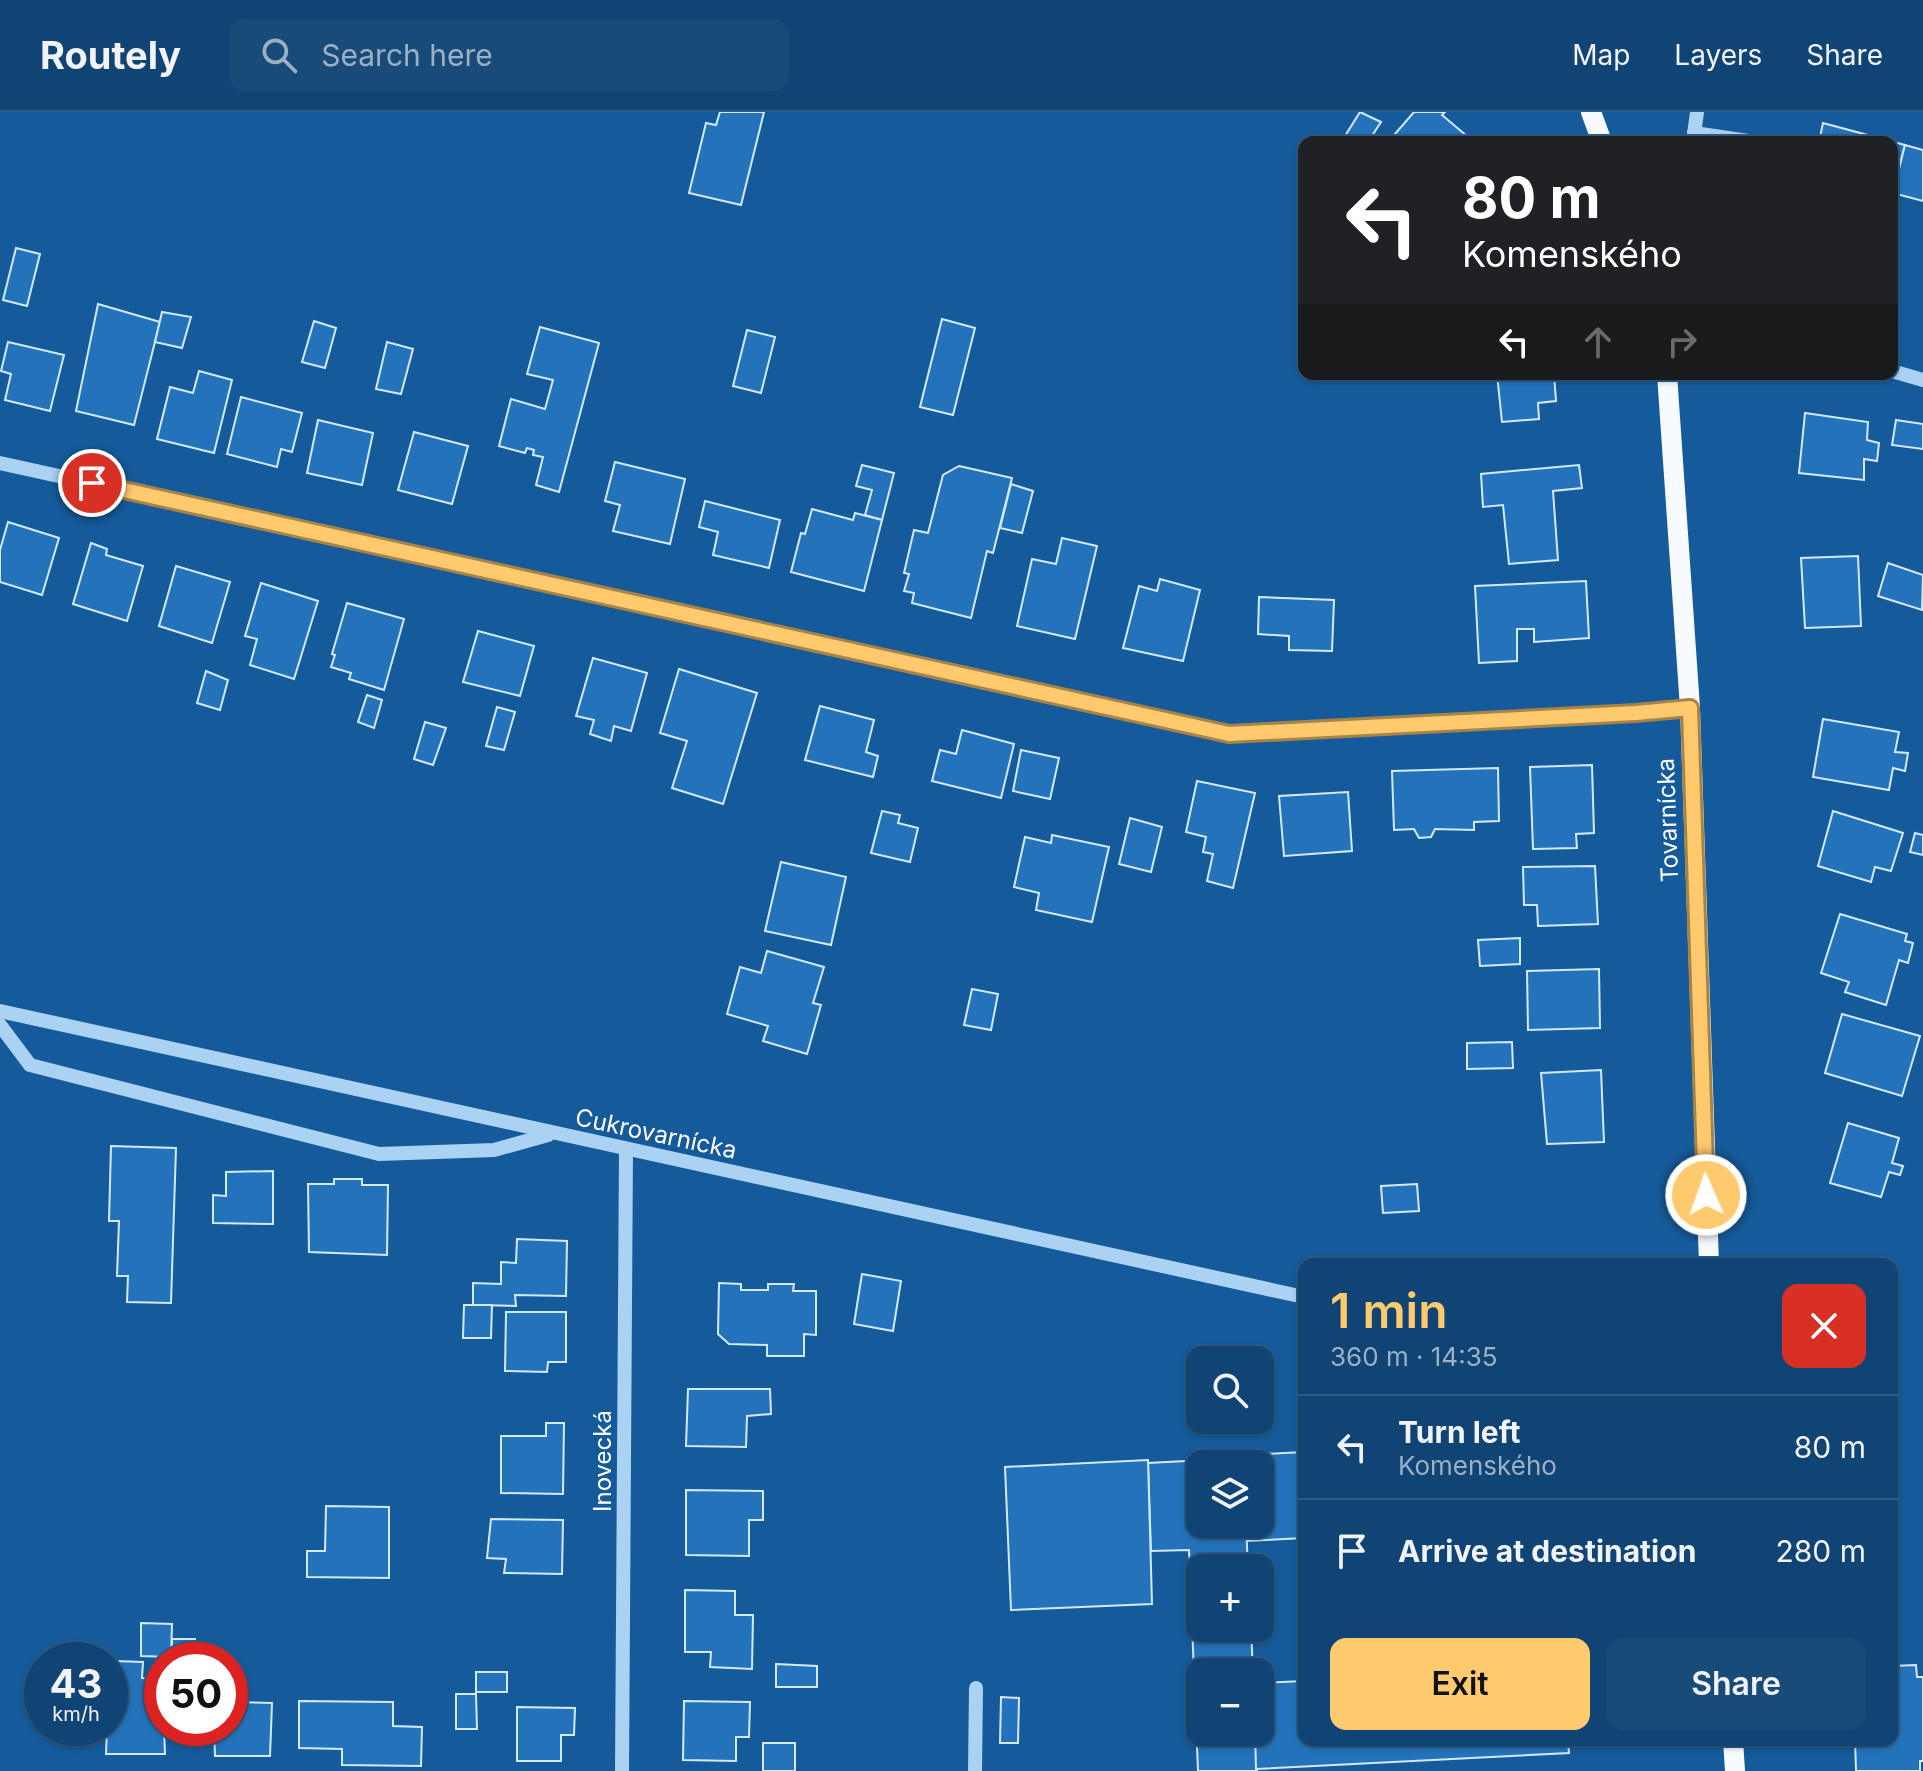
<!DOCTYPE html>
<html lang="en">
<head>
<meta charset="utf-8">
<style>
	:root { --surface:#104474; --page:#194b79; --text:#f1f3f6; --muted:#9cb0c5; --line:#305c86; --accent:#ffc96d }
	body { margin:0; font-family:Inter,sans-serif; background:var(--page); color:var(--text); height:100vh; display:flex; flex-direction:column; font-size:30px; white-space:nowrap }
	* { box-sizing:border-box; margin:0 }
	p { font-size:26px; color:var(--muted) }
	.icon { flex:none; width:44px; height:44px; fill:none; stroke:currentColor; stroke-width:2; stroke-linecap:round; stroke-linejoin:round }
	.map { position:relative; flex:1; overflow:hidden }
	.panel { position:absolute; left:1298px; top:1146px; width:600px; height:488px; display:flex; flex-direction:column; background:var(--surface); border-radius:16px; box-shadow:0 2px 6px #0004,0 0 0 2px var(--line) }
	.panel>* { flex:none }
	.banner { position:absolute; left:1298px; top:24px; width:600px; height:244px; border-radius:16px; box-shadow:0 2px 6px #0004,0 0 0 2px var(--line); background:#202124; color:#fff; overflow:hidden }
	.tools { position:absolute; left:1186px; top:1234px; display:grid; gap:16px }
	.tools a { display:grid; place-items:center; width:88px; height:88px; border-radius:16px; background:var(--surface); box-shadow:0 2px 6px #0004,0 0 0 2px var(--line); font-size:40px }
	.speed { position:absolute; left:24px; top:1530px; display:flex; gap:16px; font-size:40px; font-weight:700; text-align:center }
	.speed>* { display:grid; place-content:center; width:104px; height:104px; border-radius:50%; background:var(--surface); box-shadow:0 2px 6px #0004,0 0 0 2px var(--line); line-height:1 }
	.speed small { font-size:20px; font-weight:400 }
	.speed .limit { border:12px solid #d22; background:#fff; color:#111 }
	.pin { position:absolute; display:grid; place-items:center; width:68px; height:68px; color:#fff; margin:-34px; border:4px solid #fff; border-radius:50%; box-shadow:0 2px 8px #0007 }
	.me { position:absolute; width:88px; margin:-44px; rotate:358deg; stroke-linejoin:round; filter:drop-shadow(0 0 6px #0008) }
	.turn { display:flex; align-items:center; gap:28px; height:168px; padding:0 32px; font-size:36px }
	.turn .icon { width:104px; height:104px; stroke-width:2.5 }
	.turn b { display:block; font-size:56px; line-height:68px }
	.lanes { display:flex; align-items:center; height:76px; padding:0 32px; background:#0003; justify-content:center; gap:40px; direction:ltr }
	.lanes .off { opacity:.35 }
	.round { display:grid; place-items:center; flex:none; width:84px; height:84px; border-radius:16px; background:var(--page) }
	.overview { display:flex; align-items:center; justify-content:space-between; height:136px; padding:0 32px }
	h1 { font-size:48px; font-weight:600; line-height:60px; color:var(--accent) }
	.action { display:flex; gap:16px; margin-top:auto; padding:16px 32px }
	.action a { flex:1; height:92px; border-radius:16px; background:var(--accent); color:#111; font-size:32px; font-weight:600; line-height:92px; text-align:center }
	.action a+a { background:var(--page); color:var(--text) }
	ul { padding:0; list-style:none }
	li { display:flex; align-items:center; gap:24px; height:104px; padding:0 32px; border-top:2px solid var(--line) }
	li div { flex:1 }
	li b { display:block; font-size:30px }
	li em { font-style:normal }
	header { display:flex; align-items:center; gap:48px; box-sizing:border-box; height:112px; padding:0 40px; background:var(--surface); border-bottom:2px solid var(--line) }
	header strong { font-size:38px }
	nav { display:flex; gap:44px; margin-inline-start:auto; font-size:28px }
	.search { width:560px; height:72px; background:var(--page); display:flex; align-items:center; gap:20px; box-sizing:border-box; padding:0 28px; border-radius:16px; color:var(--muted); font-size:30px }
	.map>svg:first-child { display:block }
	.building { fill:#2473ba; stroke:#d3e9fd; stroke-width:2 }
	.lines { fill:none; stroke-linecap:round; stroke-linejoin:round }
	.minor { stroke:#abd1f3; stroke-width:14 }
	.major { stroke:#f7fbff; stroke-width:20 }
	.route-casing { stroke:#a68347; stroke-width:20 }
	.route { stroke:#ffc96d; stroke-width:14 }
	.labels { text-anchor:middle; stroke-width:8; stroke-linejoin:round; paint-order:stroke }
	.street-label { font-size:24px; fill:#fff; stroke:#155b9b }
</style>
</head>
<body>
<header>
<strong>Routely</strong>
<div class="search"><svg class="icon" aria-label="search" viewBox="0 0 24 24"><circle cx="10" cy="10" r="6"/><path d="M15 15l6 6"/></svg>Search here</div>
<nav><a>Map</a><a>Layers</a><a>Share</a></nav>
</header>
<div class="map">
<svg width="1923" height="1659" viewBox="0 0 1923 1659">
	<rect width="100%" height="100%" fill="#155b9b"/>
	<g class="building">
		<path d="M720,0H764L741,93L689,81L706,11L716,13Z"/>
		<path d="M1360,0L1381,10L1368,30H1354L1345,24Z"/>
		<path d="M1414,0H1445L1442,3L1474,30H1388Z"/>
		<path d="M1823,11L1905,33L1892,82V30H1819Z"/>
		<path d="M1905,33L1923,38V89L1893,81Z"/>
		<path d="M16,136L40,142L27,194L3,188Z"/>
		<path d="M98,192L160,210L134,313L76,299Z"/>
		<path d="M162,200L191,205L182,236L155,230Z"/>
		<path d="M942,207L975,216L953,303L920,295Z"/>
		<path d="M1892,208L1899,209L1894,230H1892Z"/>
		<path d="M314,209L336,216L325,256L302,250Z"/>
		<path d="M540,215L599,231L559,380L536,373L543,345L533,343L534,338L527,336L525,341L499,334L511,287L545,297L553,268L527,262Z"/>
		<path d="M747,218L775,225L761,281L733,274Z"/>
		<path d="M8,230L64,243L50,299L5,288L11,262L1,259Z"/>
		<path d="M387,230L413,237L401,282L376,277Z"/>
		<path d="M199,259L232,268L214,341L157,327L170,275L193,281Z"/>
		<path d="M1497,262H1554L1556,289L1538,291L1539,307L1502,310Z"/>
		<path d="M241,285L302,301L292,340L281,337L277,355L227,342Z"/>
		<path d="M1805,301L1868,310L1867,328L1879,331L1877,349L1864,347V368L1799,361Z"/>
		<path d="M318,308L373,321L362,373L307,361Z"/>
		<path d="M1896,308L1923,312V337L1892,333Z"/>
		<path d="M414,320L468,334L452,392L398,378Z"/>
		<path d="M615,350L685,367L670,432L613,419L620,393L605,389Z"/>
		<path d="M862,353L894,361L882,408L865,403L872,378L856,374Z"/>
		<path d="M1579,353L1582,376L1553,379L1558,448L1509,452L1503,393L1483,395L1481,362Z"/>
		<path d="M959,354L1012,366L993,441L987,439L971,506L912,491L914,481L904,479L909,462L904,461L914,418L928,421L943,363Z"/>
		<path d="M1011,372L1033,379L1022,421L1000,416Z"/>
		<path d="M705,389L780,408L769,456L713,443L718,420L699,415Z"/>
		<path d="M812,397L853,408L855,401L882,408L864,479L791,460L801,421L805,422Z"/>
		<path d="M8,410L59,426L42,483L0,470V438Z"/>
		<path d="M1062,426L1097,434L1075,527L1017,514L1032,447L1056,452Z"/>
		<path d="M91,431L107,437L106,443L143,454L127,509L73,492Z"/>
		<path d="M1858,444L1861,514L1805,516L1801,446Z"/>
		<path d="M1888,451L1923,463L1922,498L1878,484Z"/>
		<path d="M176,454L230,470L212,531L159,514Z"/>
		<path d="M1160,467L1200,478L1183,549L1123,536L1139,474L1157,479Z"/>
		<path d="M1586,469L1589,526L1534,530V517H1517V549L1479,551L1475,474Z"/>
		<path d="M261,471L318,489L294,567L250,553L257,527L245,524Z"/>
		<path d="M1259,485L1334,488L1332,539L1289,538V524L1258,522Z"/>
		<path d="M347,491L404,507L384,578L349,567L351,561L331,555L335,543L332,542Z"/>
		<path d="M478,519L534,534L520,584L463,570Z"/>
		<path d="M593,546L647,561L631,619L614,614L611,629L590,622L594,608L576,604Z"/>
		<path d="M679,557L757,581L723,692L672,676L687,629L660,621Z"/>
		<path d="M206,559L228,568L220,598L197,591Z"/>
		<path d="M367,583L382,588L374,616L358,610Z"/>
		<path d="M820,594L874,608L866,640L878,644L873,665L805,648Z"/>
		<path d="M497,595L515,600L504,638L486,634Z"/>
		<path d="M1823,607L1899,620L1895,640L1908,641L1905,659L1893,656L1889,678L1813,665Z"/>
		<path d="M425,610L446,616L433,653L414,647Z"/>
		<path d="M962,618L1014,632L1001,686L932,669L940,638L956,642Z"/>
		<path d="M1021,638L1059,646L1050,687L1013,679Z"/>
		<path d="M1592,653L1594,721L1576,722L1577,736L1533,737L1530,655Z"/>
		<path d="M1498,656L1499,709L1474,710V718L1435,717L1431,725L1419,726L1414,717L1394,718L1392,659Z"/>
		<path d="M1197,669L1255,681L1233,776L1207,769L1213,742L1203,740L1206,725L1186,720Z"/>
		<path d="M1348,680L1352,739L1284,744L1279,684Z"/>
		<path d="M882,699L900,703L898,711L918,716L910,750L871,741Z"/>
		<path d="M1833,699L1903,721L1891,759L1875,755L1871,770L1818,754Z"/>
		<path d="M1130,706L1162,715L1151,760L1119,752Z"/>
		<path d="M1915,721L1923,723V743L1910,740Z"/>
		<path d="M1052,723L1109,735L1092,810L1036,798L1039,781L1014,775L1025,725L1051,731Z"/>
		<path d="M781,750L846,765L831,833L765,819Z"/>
		<path d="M1595,754L1598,812L1538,814L1537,793H1524L1523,755Z"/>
		<path d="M1840,802L1907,822L1905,829L1913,831L1908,851L1899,848L1886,893L1845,880L1849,870L1821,861Z"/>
		<path d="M1520,826V852L1480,854L1478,828Z"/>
		<path d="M767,839L824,855L813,891L821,893L807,942L763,929L768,914L727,902L740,855L761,861Z"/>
		<path d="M1599,857L1600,916L1528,918L1527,859Z"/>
		<path d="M972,877L998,882L991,918L964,913Z"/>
		<path d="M1842,902L1920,924L1902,984L1825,961Z"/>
		<path d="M1512,930L1513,956L1467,957V931Z"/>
		<path d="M1601,958L1604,1030L1547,1032L1541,961Z"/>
		<path d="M1848,1011L1899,1026L1892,1051L1903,1054L1900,1063L1889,1060L1881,1085L1830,1071Z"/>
		<path d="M111,1034L176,1036L171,1191L127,1190L128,1164H117L119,1109H109Z"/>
		<path d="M273,1059V1112L213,1111V1083L226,1084V1060Z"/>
		<path d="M334,1067H362V1073H388L387,1143L309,1140L308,1072H334Z"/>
		<path d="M1417,1072L1419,1099L1383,1101L1381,1074Z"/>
		<path d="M517,1127L567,1129L566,1184L515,1183L516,1194L473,1193V1171L501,1172V1150L516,1151Z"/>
		<path d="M862,1162L901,1169L893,1219L854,1212Z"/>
		<path d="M719,1171L741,1172V1178H768V1172H794L793,1179H816V1223L804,1222V1244H767V1233L729,1232L718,1222Z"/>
		<path d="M464,1193H492L491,1226H463Z"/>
		<path d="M506,1200H566V1250H548L547,1260L505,1259Z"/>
		<path d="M688,1277H770L771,1302L747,1304L746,1335L686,1334Z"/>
		<path d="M546,1311H564L563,1382L501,1381V1324H546Z"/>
		<path d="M1304,1340V1426L1247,1429L1246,1412H1260V1352H1243V1343Z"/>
		<path d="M1243,1346V1352H1200V1412H1246L1248,1456H1200V1516H1251L1253,1560H1200V1620H1255L1257,1659H1198L1189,1438L1151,1439L1148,1351Z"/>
		<path d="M1148,1348L1152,1492L1011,1498L1005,1355Z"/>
		<path d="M686,1378L763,1379V1408H749V1444L686,1443Z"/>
		<path d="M326,1394L389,1395V1466L307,1465V1439H325Z"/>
		<path d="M491,1407L563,1408L562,1462L504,1461L506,1447L487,1446Z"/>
		<path d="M685,1478L735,1479V1503H753L752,1557L710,1555L711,1540H685Z"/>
		<path d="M141,1511L172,1512L171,1545L141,1544Z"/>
		<path d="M172,1527H195L194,1548H172Z"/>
		<path d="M115,1549L143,1550L142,1566L162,1567L165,1642H106L107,1616H110V1575H115Z"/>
		<path d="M776,1552L817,1554V1575H776Z"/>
		<path d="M1916,1553L1917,1565H1923V1649H1920V1659H1856L1855,1628H1892V1554Z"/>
		<rect x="476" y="1560" width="31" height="20"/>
		<path d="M1304,1569V1628H1568L1569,1641L1256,1657L1255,1620H1260V1571Z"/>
		<path d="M456,1582H476L477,1617H456Z"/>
		<path d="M1001,1585L1019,1586L1018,1631H1000Z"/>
		<path d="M299,1589L393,1590V1614L422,1615L421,1654L342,1653V1637L299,1636Z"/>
		<path d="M684,1589L750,1590L749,1625H736V1649L683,1648Z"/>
		<path d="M230,1590L272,1591L270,1644H215L214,1616H230Z"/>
		<path d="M517,1595L575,1596L574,1623H561V1649H517Z"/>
		<rect x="763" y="1631" width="32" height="28"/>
	</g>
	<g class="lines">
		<g class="minor">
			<path d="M1694,21L1755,30"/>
			<path d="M1693,30L1697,0"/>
			<path d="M1892,259L1923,268"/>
			<path d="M0,351L1229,622L1636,601L1690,596"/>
			<path d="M0,899L1304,1185"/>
			<path d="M0,913L30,953L379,1042L494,1038L548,1023"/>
			<path d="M622,1659L626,1038"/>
			<path d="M975,1659L976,1576"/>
		</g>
		<g class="major">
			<path d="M1591,0L1602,30"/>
			<path d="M1667,262L1690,596L1709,1152"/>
			<path d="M1733,1628L1735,1659"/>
		</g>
	</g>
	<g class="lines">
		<defs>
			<path id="route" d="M92,371L1229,622L1636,601L1690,596L1706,1083"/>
		</defs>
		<use href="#route" class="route-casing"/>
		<use href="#route" class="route"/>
	</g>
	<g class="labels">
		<g class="street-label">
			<text transform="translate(1668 708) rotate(-92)" y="8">Tovarnícka</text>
			<text transform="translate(656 1022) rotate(12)" y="8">Cukrovarnícka</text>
			<text transform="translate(603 1349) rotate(-90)" y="8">Inovecká</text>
		</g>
	</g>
</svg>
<div class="tools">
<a><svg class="icon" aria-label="search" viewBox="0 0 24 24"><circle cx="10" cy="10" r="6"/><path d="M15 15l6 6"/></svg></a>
<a><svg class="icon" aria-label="layers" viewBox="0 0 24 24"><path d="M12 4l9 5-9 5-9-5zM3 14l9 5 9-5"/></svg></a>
<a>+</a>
<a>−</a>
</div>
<div class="speed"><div>43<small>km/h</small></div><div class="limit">50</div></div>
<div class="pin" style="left:92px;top:371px;background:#d93025"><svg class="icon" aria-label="arrive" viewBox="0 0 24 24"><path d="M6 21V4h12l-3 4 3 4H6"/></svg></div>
<svg class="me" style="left:1706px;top:1083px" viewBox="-20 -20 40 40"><circle r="17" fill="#ffc96d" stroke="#fff" stroke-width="3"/><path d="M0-11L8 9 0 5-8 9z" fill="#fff"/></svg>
<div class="banner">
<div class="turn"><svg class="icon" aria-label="left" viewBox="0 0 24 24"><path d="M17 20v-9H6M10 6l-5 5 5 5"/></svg><div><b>80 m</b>Komenského</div></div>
<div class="lanes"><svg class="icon" aria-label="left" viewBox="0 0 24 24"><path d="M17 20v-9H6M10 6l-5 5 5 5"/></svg><svg class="icon off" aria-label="ahead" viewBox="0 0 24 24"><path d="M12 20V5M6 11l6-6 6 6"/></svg><svg class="icon off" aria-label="right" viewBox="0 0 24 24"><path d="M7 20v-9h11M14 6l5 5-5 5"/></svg></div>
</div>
<section class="panel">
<div class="overview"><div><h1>1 min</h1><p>360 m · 14:35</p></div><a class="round" style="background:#d93025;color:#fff"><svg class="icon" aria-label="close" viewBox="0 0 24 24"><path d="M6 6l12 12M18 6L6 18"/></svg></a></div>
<ul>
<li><svg class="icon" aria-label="left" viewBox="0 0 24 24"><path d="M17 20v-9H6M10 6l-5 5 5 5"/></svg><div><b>Turn left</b><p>Komenského</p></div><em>80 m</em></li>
<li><svg class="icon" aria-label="arrive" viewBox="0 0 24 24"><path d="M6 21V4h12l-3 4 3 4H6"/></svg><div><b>Arrive at destination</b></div><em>280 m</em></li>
</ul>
<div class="action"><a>Exit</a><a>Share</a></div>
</section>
</div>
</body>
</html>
